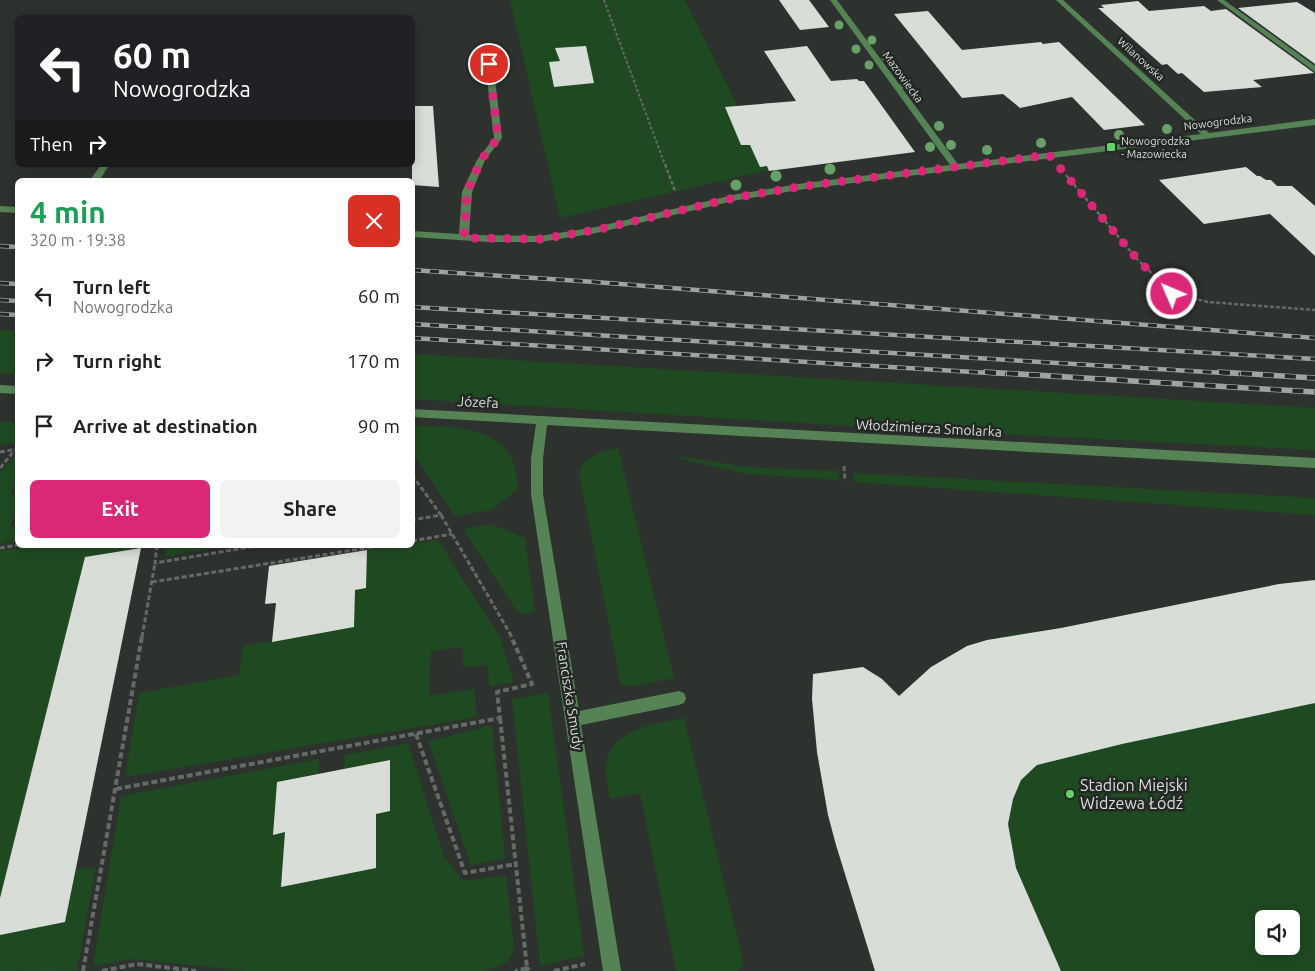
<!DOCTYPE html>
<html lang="en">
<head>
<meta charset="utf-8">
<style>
	:root { --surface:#fff; --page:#f2f2f2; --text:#202124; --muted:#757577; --accent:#db2777 }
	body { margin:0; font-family:Ubuntu,sans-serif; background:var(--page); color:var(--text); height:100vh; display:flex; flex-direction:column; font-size:19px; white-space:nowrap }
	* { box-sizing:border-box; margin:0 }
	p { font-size:16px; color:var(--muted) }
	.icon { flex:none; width:28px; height:28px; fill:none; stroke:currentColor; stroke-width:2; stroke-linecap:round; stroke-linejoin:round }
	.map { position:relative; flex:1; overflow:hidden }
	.drawer { position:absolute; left:15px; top:178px; width:400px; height:370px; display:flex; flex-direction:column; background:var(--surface); border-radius:8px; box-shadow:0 2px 12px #0003 }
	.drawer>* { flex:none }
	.top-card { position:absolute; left:15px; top:15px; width:400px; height:152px; border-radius:8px; box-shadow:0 2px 12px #0003; background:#202124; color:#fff; overflow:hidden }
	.controls { position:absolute; left:1255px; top:910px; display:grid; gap:10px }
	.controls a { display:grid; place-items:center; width:45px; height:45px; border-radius:8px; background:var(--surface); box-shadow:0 2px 12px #0003; font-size:25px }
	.pin { position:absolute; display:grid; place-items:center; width:42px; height:42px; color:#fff; margin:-21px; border:2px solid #fff; border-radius:50%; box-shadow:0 1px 5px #0007 }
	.me { position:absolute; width:55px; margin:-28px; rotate:315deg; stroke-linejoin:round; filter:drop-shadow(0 0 4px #0008) }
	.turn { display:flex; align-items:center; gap:18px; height:105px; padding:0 15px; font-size:22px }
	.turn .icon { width:65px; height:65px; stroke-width:2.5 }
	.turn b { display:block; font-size:35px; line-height:42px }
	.then { display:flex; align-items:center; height:48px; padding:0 15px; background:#0003; gap:10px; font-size:19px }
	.round { display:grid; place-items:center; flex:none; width:52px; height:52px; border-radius:8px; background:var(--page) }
	.head { display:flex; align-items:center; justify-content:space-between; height:85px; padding:0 15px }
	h1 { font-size:30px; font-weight:700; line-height:38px; color:#1e9e55 }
	.button { display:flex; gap:10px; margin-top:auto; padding:10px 15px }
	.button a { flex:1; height:58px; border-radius:8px; background:var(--accent); color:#fff; font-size:20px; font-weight:700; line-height:58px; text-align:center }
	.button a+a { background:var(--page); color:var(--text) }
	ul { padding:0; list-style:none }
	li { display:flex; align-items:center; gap:15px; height:65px; padding:0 15px }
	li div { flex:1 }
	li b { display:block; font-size:19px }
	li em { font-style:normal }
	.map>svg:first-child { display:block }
	.green { fill:#1f4921; fill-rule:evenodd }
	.building { fill:#d8ddd8 }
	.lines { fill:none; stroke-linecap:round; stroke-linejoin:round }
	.path-far3 { stroke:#666966; stroke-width:2; stroke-dasharray:3 2; stroke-linecap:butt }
	.path-far2 { stroke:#666966; stroke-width:2.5; stroke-dasharray:4 2; stroke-linecap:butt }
	.path-far1 { stroke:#666966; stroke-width:3; stroke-dasharray:5 2.5; stroke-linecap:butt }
	.path { stroke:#666966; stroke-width:4; stroke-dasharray:6 3; stroke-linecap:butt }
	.minor { fill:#568356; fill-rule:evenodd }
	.rail-far1-casing { stroke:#a0a3a0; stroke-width:4.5 }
	.rail-casing { stroke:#a0a3a0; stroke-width:5.5 }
	.rail-far1 { stroke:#242824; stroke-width:3; stroke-dasharray:9; stroke-linecap:butt }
	.rail { stroke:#242824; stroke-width:4; stroke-dasharray:11; stroke-linecap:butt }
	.tree { fill:#68a069 }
	.route { stroke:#db2777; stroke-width:9; stroke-dasharray:0 16.2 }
	.poi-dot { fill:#63d468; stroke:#242824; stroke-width:2 }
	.labels { text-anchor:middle; stroke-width:5; stroke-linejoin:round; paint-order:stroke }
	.far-street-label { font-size:11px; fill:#dcdedc; stroke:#242824 }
	.far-poi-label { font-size:11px; fill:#dcdedc; stroke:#242824; text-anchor:start }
	.street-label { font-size:14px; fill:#dcdedc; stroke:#242824 }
	.near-poi-label { font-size:16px; fill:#dcdedc; stroke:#242824; text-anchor:start }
</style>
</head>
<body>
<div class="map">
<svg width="1315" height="971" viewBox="0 0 1315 971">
	<rect width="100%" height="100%" fill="#2e322e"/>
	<g class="green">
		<path d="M510,0H685L769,170L560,218Z"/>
		<path d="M0,330L17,331V374L0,373Z"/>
		<path d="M413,354L1315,408V450L867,427L413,399Z"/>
		<path d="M0,422L17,423V443L0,445Z"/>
		<path d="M413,425C446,428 493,423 511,458C516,467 517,478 518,489L492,510L455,516L413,453Z"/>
		<path d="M618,448L674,678L635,686L621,685L579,474C583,456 602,451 618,448Z"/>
		<path d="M17,455V477L11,495L17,494V504L11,526L17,525V541L0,544V472Z"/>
		<path d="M684,457L747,467L838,471L839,480L747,474L677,458Z"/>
		<path d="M854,473L1315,498V515L854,482Z"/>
		<path d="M491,524L525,538L535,612L525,614L516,610L463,529Z"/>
		<path d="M438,540L500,637L514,682L490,686L487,665L463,667V647L431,651L429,696L474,689L477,717L125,777L139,693L239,675L243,646L353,627L355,590L366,588L367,550Z"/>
		<path d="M39,545H142L141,548L85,558L0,898V551Z"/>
		<path d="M165,545H233L166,556Z"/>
		<path d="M1315,580V971H875C845,874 810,777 813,674L863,667L882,679L901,697L931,667L967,646L1008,635L1061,628L1279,584ZM1264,919H1291V946H1264Z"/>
		<path d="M548,693L584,956L540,966L512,699Z"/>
		<path d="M684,718L744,965L737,971H676L640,793L610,799C609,791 606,781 606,772C604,730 653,724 684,718Z"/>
		<path d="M492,725L505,858L471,866L428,741Z"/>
		<path d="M408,743L444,856L463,881L506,875L514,949C509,965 498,967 482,971H249L131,959L93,966L121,796L319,759V773L277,782L273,834L285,832L282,887L376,867V814L390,811V761L344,769L345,755Z"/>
		<path d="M96,867L77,970L0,971V935L65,922L76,870Z"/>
	</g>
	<g class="building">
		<path d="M779,0H809L829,27L800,30Z"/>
		<path d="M1138,1L1149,11L1204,6L1211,11L1226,9L1314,73L1253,80L1262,87L1204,92L1182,73L1178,74L1167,64L1162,65L1098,8H1104L1101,5Z"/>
		<path d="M1297,2L1315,13V64L1238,8Z"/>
		<path d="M928,11L962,50L1041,42L1043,44L1059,42L1145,125L1104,130L1072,97L1020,108L1003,94L962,98L894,14Z"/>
		<path d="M586,46L594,83L554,87L549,62L560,61L555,48Z"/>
		<path d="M807,46L831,81L857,79L859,81H864L915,152L769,171L767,166L760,167L750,145H741L725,107L796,101L764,51Z"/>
		<path d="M412,106H433L439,187L412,185Z"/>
		<path d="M1246,167L1257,176H1260L1266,180H1271L1277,186H1292L1315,206V256L1270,214L1204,224L1159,180Z"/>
		<path d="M141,548L65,922L0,935V898L85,557Z"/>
		<path d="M367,550L366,588L355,590L354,627L272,642L276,603L265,604L269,566Z"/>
		<path d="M1315,580V703L1122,744L1037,765L1021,780L1013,799L1008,824L1016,868L1061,971H875L836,845L828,815L817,752L812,699L813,674L863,667L882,679L899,696L931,667L967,646L987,640L1061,628L1279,584Z"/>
		<path d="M390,760V811L376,814V868L281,887L285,832L273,835L277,782Z"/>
	</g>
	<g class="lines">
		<path class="path-far3" d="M604,0L665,165"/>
		<g class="path-far2">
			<path d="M665,164L675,191"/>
			<path d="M1066,175L1138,260L1172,293L1208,302L1315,310"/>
		</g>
		<g class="path-far1">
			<path d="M0,452L18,449"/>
			<path d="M844,466L845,481"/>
			<path d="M0,468L15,450"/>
			<path d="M412,475L441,515L412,520"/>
			<path d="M441,515L512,637"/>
			<path d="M412,541L452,534"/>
			<path d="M157,545L155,563L262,545"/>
			<path d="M0,548L18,545"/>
			<path d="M152,582L385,545"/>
			<path d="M142,637L155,563"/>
		</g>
		<g class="path">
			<path d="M500,718L527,968L515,971"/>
			<path d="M416,734L465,873L516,864"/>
			<path d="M116,789L500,718L497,692L532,684L511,636"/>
			<path d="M83,971L142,636"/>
			<path d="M102,971L137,964L196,971"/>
			<path d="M527,971V968L531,971"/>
			<path d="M554,971L585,964"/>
		</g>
		<g class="minor">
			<path d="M830,0H837L958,164L1201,134L1056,0H1063L1209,133L1315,119V125L805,189L738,200L596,233L540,242H489L412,237V231L459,234L462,192L477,160L494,138L483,46L487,44L491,46L502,138L485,160L472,192L469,235L540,236L596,227L738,194L805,183L950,165Z"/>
			<path d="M1217,0H1224L1315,66V72Z"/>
			<path d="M101,165H109L100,180H90Z"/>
			<path d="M0,206L18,207V213L0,212Z"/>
			<path d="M0,385L18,386V394L0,393Z"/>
			<path d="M412,409L1315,458V468L547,425L543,459V494L579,711L679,691L684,693L686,698L684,703L679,705L581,725L621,971H603L531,494V459L536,424L412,417Z"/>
		</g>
		<defs>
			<g id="rail-far1">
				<path d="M0,246L18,247"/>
				<path d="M412,270L595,282L1315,338"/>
				<path d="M0,283L18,284"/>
				<path d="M0,300L18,301"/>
				<path d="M412,307L1315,359"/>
				<path d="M0,314L18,315"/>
				<path d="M412,324L1240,374"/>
				<path d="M412,338L1006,374"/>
			</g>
			<g id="rail">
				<path d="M985,372L1315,392"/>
				<path d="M1219,372L1315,378"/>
			</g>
		</defs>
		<use href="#rail-far1" class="rail-far1-casing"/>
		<use href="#rail" class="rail-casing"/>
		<use href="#rail-far1" class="rail-far1"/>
		<use href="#rail" class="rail"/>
	</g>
	<g class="tree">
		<circle cx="839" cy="25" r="4.5"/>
		<circle cx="872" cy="40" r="4.5"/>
		<circle cx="856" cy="49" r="4.5"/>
		<circle cx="885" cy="56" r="4.5"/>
		<circle cx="869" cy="65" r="4.5"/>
		<circle cx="905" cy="84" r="5"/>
		<circle cx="939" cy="126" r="5"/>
		<circle cx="1167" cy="129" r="5"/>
		<circle cx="1119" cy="135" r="5"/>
		<circle cx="1041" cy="143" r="5"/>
		<circle cx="951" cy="145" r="5"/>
		<circle cx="930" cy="147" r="5"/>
		<circle cx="987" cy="150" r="5"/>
		<circle cx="830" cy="169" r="5.5"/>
		<circle cx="776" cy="176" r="5.5"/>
		<circle cx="736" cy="185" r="5.5"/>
	</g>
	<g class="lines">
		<path class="route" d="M489,64L498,138L481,160L467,192L464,238L540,239L596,230L738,197L805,186L1049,155L1138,260L1172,294"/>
	</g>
	<g class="poi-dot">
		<rect x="1106" y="142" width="10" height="10" rx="2.5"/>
		<circle cx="1070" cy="794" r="5"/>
	</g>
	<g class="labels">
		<g class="far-street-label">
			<text transform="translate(1141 59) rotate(42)" y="4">Wilanowska</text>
			<text transform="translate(903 77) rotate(54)" y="4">Mazowiecka</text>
			<text transform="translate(1218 122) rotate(-7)" y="4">Nowogrodzka</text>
		</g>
		<g class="far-poi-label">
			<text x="1121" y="145">Nowogrodzka<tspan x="1121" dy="13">- Mazowiecka</tspan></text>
		</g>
		<g class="street-label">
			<text transform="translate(478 402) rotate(3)" y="5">Józefa</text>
			<text transform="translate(929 428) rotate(3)" y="5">Włodzimierza Smolarka</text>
			<text transform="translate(570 696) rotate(81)" y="5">Franciszka Smudy</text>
		</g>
		<g class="near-poi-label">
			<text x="1080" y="791">Stadion Miejski<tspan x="1080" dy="18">Widzewa Łódź</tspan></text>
		</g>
	</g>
</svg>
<div class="controls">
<a><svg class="icon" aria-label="sound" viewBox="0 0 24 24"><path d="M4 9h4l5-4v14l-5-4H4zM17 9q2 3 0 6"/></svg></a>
</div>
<div class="pin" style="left:489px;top:64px;background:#d93025"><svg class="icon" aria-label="arrive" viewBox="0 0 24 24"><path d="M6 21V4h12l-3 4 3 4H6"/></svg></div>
<svg class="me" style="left:1172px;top:294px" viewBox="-20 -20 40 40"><circle r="17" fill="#db2777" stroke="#fff" stroke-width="3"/><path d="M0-11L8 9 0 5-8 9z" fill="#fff"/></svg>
<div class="top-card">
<div class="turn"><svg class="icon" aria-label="left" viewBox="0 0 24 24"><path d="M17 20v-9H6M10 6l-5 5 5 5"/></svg><div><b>60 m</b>Nowogrodzka</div></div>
<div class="then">Then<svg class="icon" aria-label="right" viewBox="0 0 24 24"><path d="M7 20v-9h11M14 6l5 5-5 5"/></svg></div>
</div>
<section class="drawer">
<div class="head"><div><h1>4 min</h1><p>320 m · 19:38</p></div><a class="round" style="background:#d93025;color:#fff"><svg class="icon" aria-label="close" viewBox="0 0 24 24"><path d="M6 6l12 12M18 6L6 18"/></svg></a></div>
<ul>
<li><svg class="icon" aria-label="left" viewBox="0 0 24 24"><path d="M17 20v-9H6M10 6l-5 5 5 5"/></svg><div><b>Turn left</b><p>Nowogrodzka</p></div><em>60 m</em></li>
<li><svg class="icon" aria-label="right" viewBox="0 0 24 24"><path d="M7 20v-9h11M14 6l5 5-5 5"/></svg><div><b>Turn right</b></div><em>170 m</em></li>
<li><svg class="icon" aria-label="arrive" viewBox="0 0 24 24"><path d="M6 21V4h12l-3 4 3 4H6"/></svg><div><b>Arrive at destination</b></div><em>90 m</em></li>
</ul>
<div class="button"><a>Exit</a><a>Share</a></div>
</section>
</div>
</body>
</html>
